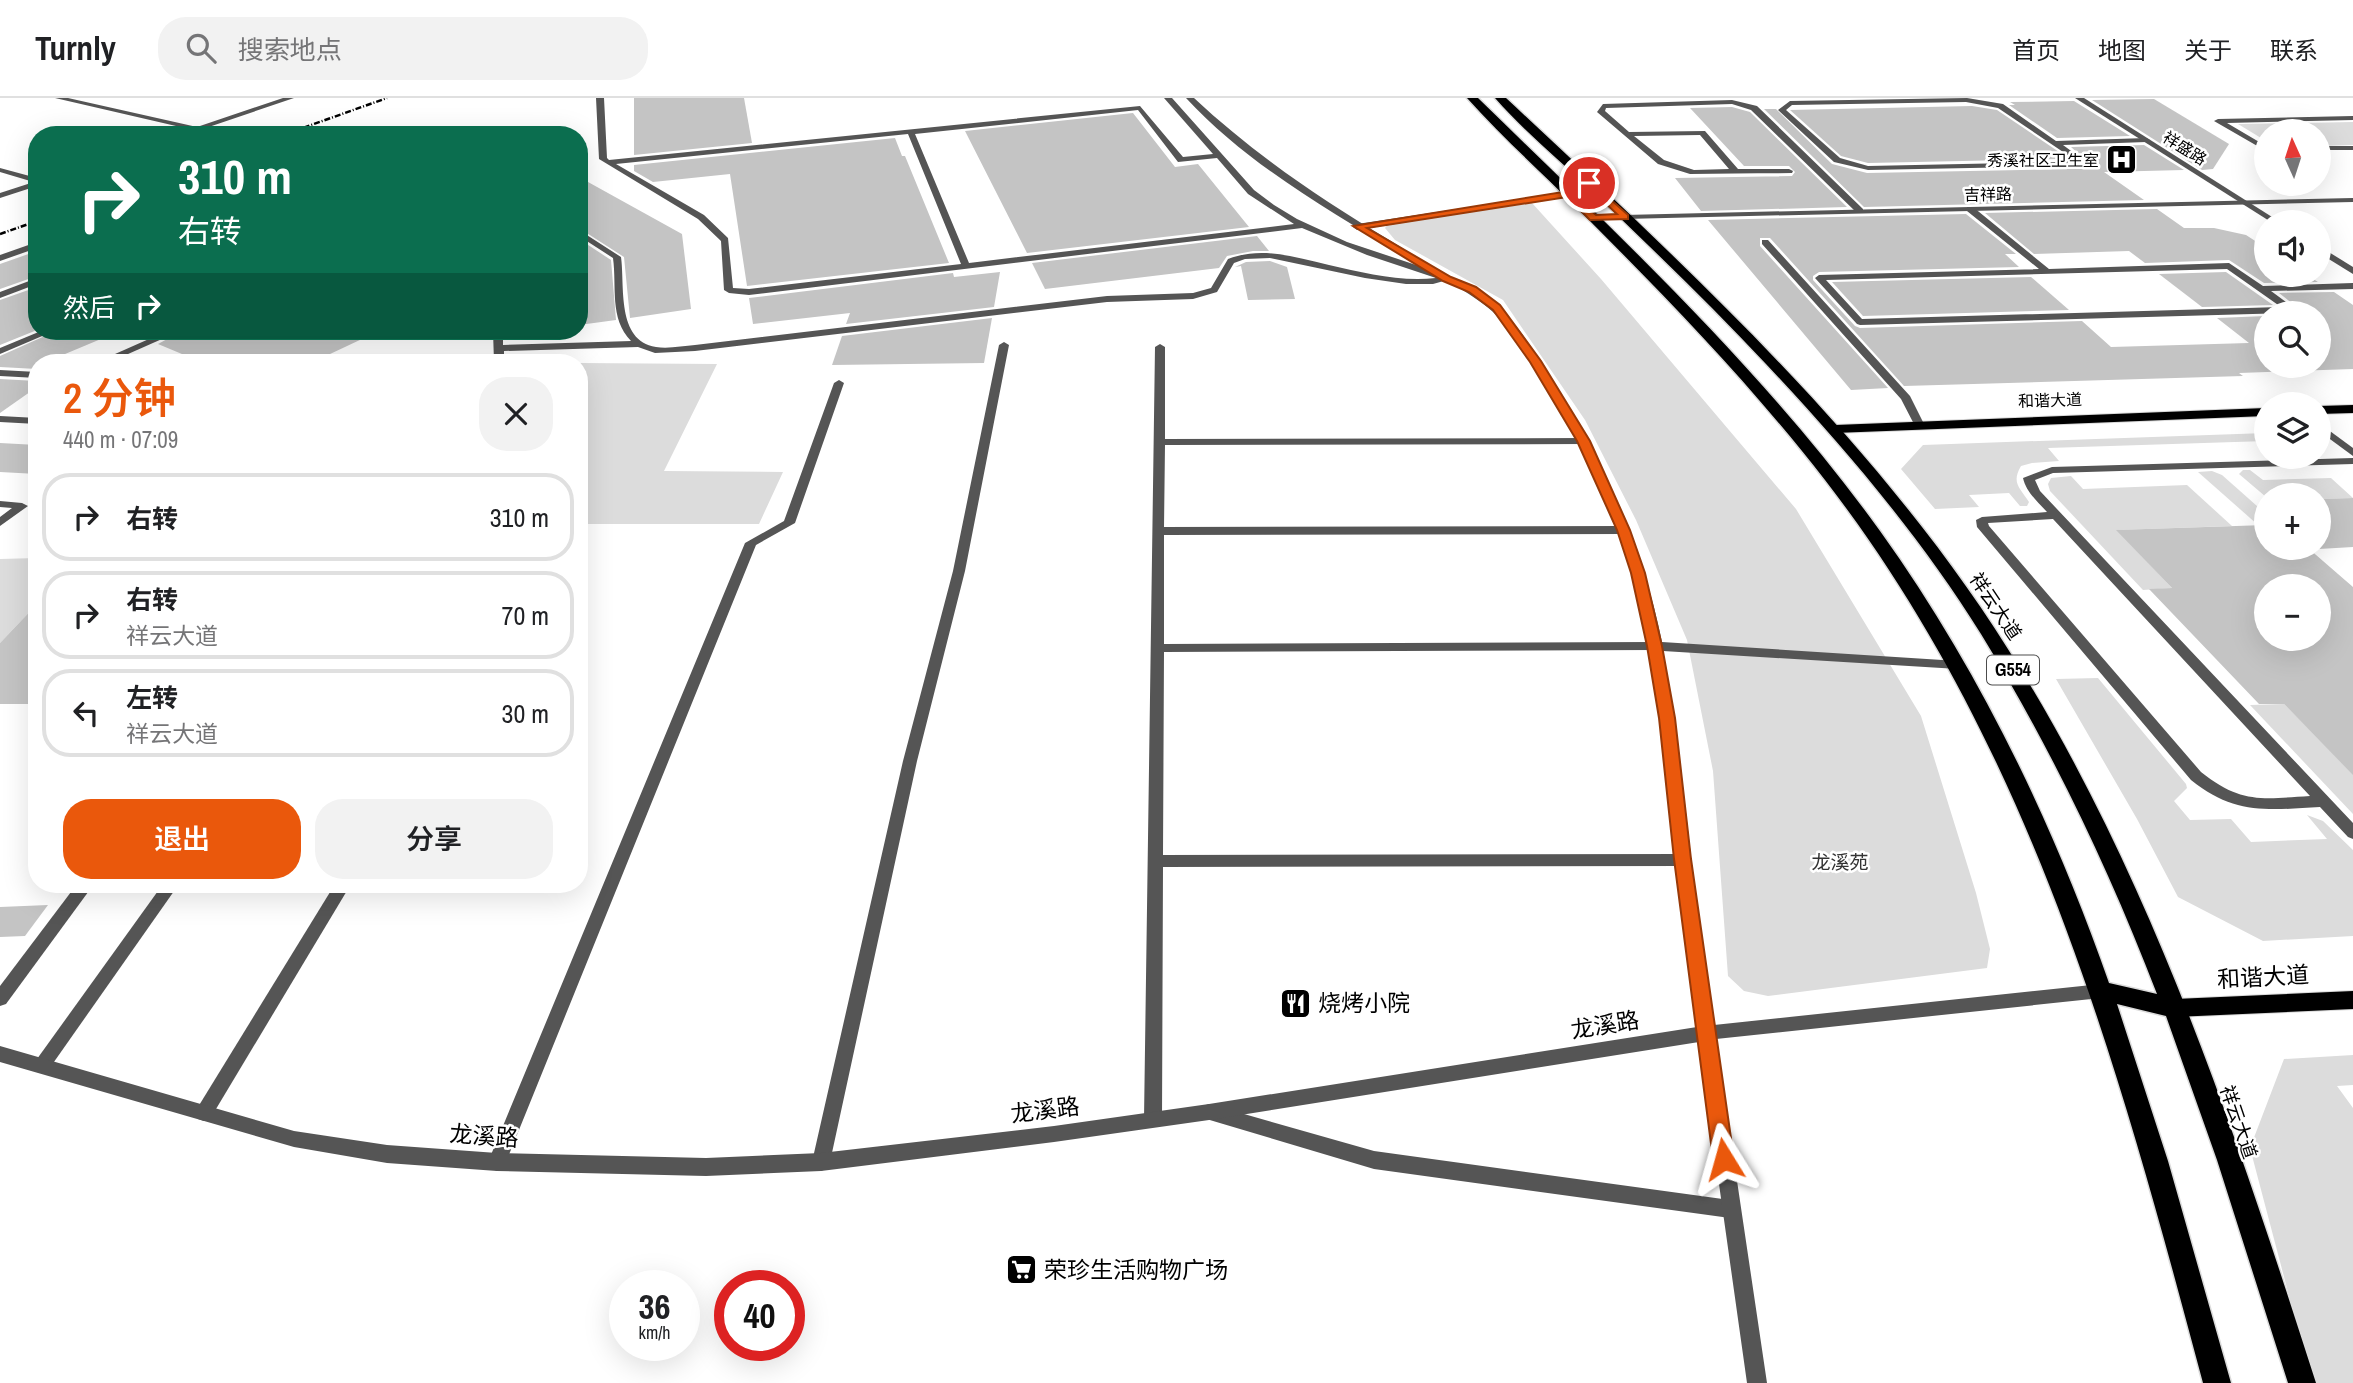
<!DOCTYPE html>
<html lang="zh">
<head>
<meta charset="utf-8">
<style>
	:root { --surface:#fff; --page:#f2f2f2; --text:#202124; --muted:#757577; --line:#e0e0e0; --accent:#ea580c }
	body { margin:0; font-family:"Archivo Narrow","Noto Sans SC",sans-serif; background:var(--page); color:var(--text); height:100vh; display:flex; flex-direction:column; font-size:26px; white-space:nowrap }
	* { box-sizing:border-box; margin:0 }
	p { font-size:23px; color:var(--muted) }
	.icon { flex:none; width:38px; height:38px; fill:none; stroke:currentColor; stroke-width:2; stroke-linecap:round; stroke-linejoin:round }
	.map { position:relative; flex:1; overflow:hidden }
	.panel { position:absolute; left:28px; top:256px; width:560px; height:539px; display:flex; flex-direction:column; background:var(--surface); border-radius:28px; box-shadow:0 7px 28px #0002 }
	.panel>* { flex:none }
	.banner { position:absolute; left:28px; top:28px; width:560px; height:214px; border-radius:28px; box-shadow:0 7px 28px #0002; background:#0b6e4f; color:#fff; overflow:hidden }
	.needle { width:46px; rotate:357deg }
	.buttons { position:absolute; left:2254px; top:21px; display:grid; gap:14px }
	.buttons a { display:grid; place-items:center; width:77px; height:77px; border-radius:50%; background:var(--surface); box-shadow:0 7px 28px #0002; font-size:35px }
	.speed { position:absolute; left:609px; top:1172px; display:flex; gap:14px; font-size:35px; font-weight:700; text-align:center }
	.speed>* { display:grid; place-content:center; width:91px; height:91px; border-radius:50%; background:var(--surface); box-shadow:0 7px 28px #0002; line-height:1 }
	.speed small { font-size:18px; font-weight:400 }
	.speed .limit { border:10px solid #d22; background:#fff; color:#111 }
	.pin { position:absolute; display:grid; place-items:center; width:60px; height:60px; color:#fff; margin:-30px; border:4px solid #fff; border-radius:50%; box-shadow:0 2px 7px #0007 }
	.me { position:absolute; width:77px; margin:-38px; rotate:352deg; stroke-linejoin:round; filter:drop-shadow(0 0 5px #0008) }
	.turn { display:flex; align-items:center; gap:24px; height:147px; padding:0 35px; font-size:32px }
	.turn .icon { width:91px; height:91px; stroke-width:2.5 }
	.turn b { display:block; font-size:49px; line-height:60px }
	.then { display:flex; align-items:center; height:66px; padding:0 35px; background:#0003; gap:14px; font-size:26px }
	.round { display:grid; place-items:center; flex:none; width:74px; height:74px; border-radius:28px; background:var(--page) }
	.summary { display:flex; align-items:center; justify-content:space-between; height:119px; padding:0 35px }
	h1 { font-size:42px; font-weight:600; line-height:52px; color:var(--accent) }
	.button { display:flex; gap:14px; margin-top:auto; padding:14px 35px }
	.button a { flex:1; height:80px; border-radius:28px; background:var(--accent); color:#fff; font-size:28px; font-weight:600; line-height:80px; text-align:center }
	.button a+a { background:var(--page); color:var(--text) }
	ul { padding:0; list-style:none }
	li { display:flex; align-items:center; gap:21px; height:88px; margin:0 14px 10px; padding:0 21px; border:4px solid var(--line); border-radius:28px }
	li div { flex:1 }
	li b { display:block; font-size:26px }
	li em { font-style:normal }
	header { display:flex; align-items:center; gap:42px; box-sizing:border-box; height:98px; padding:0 35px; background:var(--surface); border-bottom:2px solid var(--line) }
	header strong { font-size:33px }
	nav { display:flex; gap:38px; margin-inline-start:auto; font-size:24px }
	.search { width:490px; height:63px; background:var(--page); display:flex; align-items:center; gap:18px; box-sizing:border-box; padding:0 24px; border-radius:28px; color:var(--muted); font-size:26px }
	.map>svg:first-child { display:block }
	.green { fill:#dcdcdc }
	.building { fill:#c4c4c4; fill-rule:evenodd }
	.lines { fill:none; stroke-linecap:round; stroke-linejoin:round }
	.primary-casing { stroke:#dbdbdb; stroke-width:2 }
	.trunk-casing { stroke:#dbdbdb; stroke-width:3 }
	.service { fill:#555; fill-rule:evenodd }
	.minor { fill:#555; fill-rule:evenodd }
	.tertiary { fill:#555; fill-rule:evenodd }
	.primary { fill:#000; fill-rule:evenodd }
	.trunk { fill:#000; fill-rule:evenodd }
	.rail { stroke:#000; stroke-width:2.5; stroke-dasharray:6 2 1 2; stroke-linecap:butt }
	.route { fill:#ea580c; stroke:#983908; stroke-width:2 }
	.labels { text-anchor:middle; stroke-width:5; stroke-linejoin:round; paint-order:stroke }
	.far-street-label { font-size:16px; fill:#000; stroke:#fff }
	.far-poi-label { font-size:16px; fill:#000; stroke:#fff; text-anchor:end }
	.shield { fill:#fff; stroke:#4c4c4c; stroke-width:2 }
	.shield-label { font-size:18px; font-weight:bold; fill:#000 }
	.street-label { font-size:19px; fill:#000; stroke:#fff }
	.park-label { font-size:19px; fill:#333; stroke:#fff }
	.near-street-label { font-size:23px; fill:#000; stroke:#fff }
	.near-poi-label { font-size:23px; fill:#000; stroke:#fff; text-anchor:start }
</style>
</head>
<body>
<header>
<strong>Turnly</strong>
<div class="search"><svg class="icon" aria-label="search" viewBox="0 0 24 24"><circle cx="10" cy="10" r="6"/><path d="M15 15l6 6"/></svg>搜索地点</div>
<nav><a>首页</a><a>地图</a><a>关于</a><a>联系</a></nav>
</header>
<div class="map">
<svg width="2353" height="1285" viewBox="0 0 2353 1285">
	<rect width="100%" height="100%" fill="#fff"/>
	<g class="green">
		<path d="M2353,24V47L2319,48V33H2266V43L2238,26Z"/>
		<path d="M1532,105L1601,181L1796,411L1921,618L1976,795L1990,851L1987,870L1768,898L1744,893L1728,878L1713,673L1687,542L1636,422L1585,322L1503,202L1395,142L1385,130L1388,126Z"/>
		<path d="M579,265L717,266L664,373L783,374L759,426H579Z"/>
		<path d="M2266,335V343L2048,350L2059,363L2032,365L2021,368C2011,385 2020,390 2029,404L2027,408H2020L2009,395L1969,397L1979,409L1935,411L1901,371L1923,347Z"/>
		<path d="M2243,372H2250L2263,382L2331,380L2353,400L2319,401V397H2266V399L2239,376Z"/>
		<path d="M2212,373L2222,377L2266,416V427H2258L2198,374Z"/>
		<path d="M2071,378L2083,391L2187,387L2232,428L2117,432L2172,490L2143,492L2050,393L2048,386L2051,380Z"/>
		<path d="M37,460V506L0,545V461Z"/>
		<path d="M2098,580L2186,686L2187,690L2174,703L2190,722L2231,721L2251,744L2327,741L2307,717L2323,723L2353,752V838L2263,843L2178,799L2137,721L2056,581Z"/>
		<path d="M2284,606L2353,676V716L2250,607Z"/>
		<path d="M2353,957V987L2337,988L2353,1010V1285H2312L2250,1050L2284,961Z"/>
	</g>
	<g class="building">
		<path d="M634,0H744L752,45L634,57Z"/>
		<path d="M2154,1L2229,46L2213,71L2202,72L2092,2Z"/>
		<path d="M2074,3L2130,38L2057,40L2009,7H2015L2010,4Z"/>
		<path d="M1972,8L1997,12L2065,58L2062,61L1868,65L1841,58L1790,12Z"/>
		<path d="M1732,9L1750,14L1847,109L1701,113L1675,80L1792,78L1795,74L1789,68H1744L1690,10Z"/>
		<path d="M1764,11H1776L1832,66L1867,75L2065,71L2081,58L2071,49L2144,47L2184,72L2104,74L2144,102L1864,109Z"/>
		<path d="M1133,15L1175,69L1198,66L1249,129L1027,155L965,33Z"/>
		<path d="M895,40L902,58H905L949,165L747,188L730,76L653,84L634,73V67Z"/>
		<path d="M579,79L682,136L691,211L630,220L624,159L579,130Z"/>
		<path d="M2157,111L2184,130H2214L2246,137L2266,150V177H2307L2318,184L2264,185L2229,162L2145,165L2129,153L2034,156L1985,115Z"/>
		<path d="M1966,116L2016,156H2005L2019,169L1819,174L1813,178V182L1855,228L1860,230L2082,223L2111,249L2249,245L2217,220L2266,218V268H2319V215H2296L2298,210L2279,195L2334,194L2353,207V271L2239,275L2243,278L1904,288L1770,140H1760V148L1888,290L1851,292L1708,122Z"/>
		<path d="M1257,138L1269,153H1253L1227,158L1219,170L1045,191L1032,165Z"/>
		<path d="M579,141L611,162L616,222L579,227Z"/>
		<path d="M37,153V178L0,191V166Z"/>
		<path d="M1270,163L1287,169L1295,201L1248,202L1241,168L1235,169L1246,164Z"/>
		<path d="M1000,174L994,209L846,226L850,215L753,226L749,200L953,175L954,179Z"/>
		<path d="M2226,174L2273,207L2202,209L2159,176Z"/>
		<path d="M2031,179L2069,212L1863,218L1832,184Z"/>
		<path d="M37,189V232L0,247V202Z"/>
		<path d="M992,220L984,265L832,267L842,238Z"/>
		<path d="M56,233H120L46,264H37V271L0,269V258Z"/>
		<path d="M182,233H379L313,264H201L158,246Z"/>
		<path d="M0,281L37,283V289L0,315Z"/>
		<path d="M0,345L37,347V376L0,374Z"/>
		<path d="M2353,400V449L2319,451V401Z"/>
		<path d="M2266,427V450H2308L2353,489V677L2284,606H2259L2149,491L2172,490L2116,432ZM2266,488H2319V541H2266Z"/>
		<path d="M37,506V606H0V545Z"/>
		<path d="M48,807L25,838L0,839V809Z"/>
	</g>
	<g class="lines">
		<defs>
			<g id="primary">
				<path d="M2353,307V315L2319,316V308Z"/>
				<path d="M2266,310V318L1835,335L1828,331L1835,327Z"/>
				<path d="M2353,893V911L2175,919L2168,916L2164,910L2168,904L2175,901Z"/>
			</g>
			<path id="trunk" d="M1467,0H1478C1618,137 1765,273 1880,433C1979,571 2053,725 2109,885L2157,896C2109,771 2051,650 1981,536C1920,438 1844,349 1766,266C1709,205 1649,148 1589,90C1558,61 1523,32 1495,0H1506C1651,136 1799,271 1922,429C2119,680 2220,986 2316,1285H2288L2217,1062L2166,918L2117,906L2168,1063L2231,1285H2203C2117,963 2032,650 1825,382C1749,284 1662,195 1574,107C1539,72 1501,38 1467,0Z"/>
		</defs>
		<use href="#primary" class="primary-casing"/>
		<use href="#trunk" class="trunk-casing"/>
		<g class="service">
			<path d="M596,0H604L607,60L609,62L1140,8L1183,59L1213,56L1164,0H1172L1254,92L1274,107L1297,121L1347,144L1449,178L1451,181L1433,186H1406L1365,180L1270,160L1245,161L1234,165L1217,194L1193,201L1107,204L695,253L655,255L638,249L504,253V264H494L493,233H503V247L631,243C609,220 617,189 613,160L579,138V132L621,159C625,187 616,243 656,249C668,251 683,248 695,247L1107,198L1193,195L1211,190L1228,161C1262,148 1294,159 1329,167C1364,175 1400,184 1436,180L1367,157L1302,130L749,197L729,195L724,192L721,143L698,121L599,61ZM1138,12L1178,64L1217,60L1248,96L1294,126L969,165L915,36ZM908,36L961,166L749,191L733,190L728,140L704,117L616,66Z"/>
			<path d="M1967,0L2003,6L2056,43L2146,40L2150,42L2146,44L2063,47L2078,58L2065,68L1868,72L1834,64L1778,12L1790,3ZM1966,4L1998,10L2069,58L2063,64L1868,68L1840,60L1786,12L1792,7Z"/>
			<path d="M1732,2L1757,8L1863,111V115H1857L1751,12L1732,6L1606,10L1605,13L1629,34L1705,33L1738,71H1789L1793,73L1792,75L1690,76L1658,66L1597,14L1603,6ZM1700,37L1729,71L1694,72L1664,62L1634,38Z"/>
			<path d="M2353,18V22L2227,25L2266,48V53L2214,23L2218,21Z"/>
			<rect x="2319" y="48" width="34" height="4"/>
			<path d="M0,70L37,80V85L0,74Z"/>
			<path d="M1967,109H1973L2049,171L2229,165L2263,188L2353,185V191L2271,193L2294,210L2296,212L2291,215L1860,227L1857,226L1815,180L1819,177L2039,171L1967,113ZM2227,171L2281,209L1862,221L1826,182Z"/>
			<path d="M1762,142H1768L1910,298L1925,328L1924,330H1916L1901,301L1762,146Z"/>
			<path d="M37,144V150L0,163V157Z"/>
			<path d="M37,180V186L0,200V194Z"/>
			<path d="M41,233H54L0,256V250Z"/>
			<path d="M167,233H180L110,264H97Z"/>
			<path d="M0,272L37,274V280L0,278Z"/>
			<path d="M0,318L37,320V326L0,324Z"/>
			<path d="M2319,325L2353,350V358L2319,333Z"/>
			<path d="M2353,360V366L2053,375L2035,382L2040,393L2353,725V741L2348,739L2320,709C2268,712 2234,717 2191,682L1977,429L1976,422L1982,419L2047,414C2038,404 2026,394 2023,380L2052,369ZM2053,421L2310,698C2262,701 2241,706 2201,674L1989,428L1988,425Z"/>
			<path d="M0,403L22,405L28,408L0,428V419L12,410L0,409Z"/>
			<path d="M77,786H94L6,906L0,908V888Z"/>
		</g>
		<g class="minor">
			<path d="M55,0H68L197,29L283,0H294L188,36L184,34L189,31Z"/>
			<path d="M37,83V88L0,100V95Z"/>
			<path d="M1569,94L1573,96L1572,98L1357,132L1353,129L1357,126Z"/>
			<path d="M2353,100V104L1624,121L1620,119L1624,117Z"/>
			<path d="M1004,244L1009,247L965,473L917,663L830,1064L828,1070L821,1073L814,1070L812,1064L903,663L953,473L999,247Z"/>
			<path d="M1160,246L1165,249V341L1584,340L1589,343L1584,346L1165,347L1164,429L1624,428L1630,432L1624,436L1164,437V546L1655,544L1661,548L1655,552L1164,554L1163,757L1683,756L1688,758L1691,762L1688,766L1683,768L1163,769L1162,1021L1159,1027L1153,1029L1147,1027L1144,1021L1155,249Z"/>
			<path d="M839,282L844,285L795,425L756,447L506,1064L504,1070L497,1073L490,1070L488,1064L745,445L784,423L834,285Z"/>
			<path d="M163,786H179L49,971L43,974L37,971L34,966L37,961Z"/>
			<path d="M335,786H351L210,1021L204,1023L198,1021L195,1015L198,1009Z"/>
			<path d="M1209,1006L1374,1053L1730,1102L1737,1104L1740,1111L1737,1118L1730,1120L1374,1071L1203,1020L1200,1014L1203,1008Z"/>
		</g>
		<g class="tertiary">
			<path d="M1186,0H1194C1254,56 1320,101 1391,143C1410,155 1430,168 1450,179C1462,186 1475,191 1487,199C1515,220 1533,252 1552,282C1603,364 1643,449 1662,544L1958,563L1965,567L1958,571L1663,553L1677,636L1695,793L1714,927L2101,886L2107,888L2109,893L2107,898L2101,900L1716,941L1767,1285H1747L1699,944L1209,1022L1054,1044L821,1073L706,1078L497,1073L387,1065L294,1049L0,964V948L294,1033L387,1047L497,1055L706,1060L821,1055L1054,1028L1209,1006L1697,929C1689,865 1680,801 1674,737C1665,650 1658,562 1634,479C1614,413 1585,351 1549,293C1532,266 1517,237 1493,214C1470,193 1430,174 1402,157C1327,111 1247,66 1186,0Z"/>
			<path d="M2075,0H2084L2280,124H2271Z"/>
			<path d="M2319,148L2353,169V176L2319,155Z"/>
		</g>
		<use href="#primary" class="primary"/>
		<use href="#trunk" class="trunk"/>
		<g class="rail">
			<path d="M283,37L387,0"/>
			<path d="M0,136L37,123"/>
		</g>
	</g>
	<path class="route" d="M1589,82L1628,117V121L1590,122L1567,99L1367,130L1451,179L1476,189L1500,207L1541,263L1590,343L1630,432L1645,475L1662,548L1675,620L1691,761L1734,1061L1731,1068L1724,1071L1716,1068L1713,1061L1674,761L1659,620L1647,548L1631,475L1617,432L1577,343L1530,264L1493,212L1469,194L1443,183L1353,128L1569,93L1596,117L1617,116L1586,87L1584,85Z"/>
	<defs>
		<symbol id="hospital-square" viewBox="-11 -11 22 22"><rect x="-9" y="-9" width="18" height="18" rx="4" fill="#000" stroke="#fff"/><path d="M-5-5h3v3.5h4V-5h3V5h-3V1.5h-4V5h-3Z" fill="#fff"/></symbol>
		<symbol id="restaurant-square" viewBox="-11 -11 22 22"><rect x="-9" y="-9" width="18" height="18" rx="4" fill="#000" stroke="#fff"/><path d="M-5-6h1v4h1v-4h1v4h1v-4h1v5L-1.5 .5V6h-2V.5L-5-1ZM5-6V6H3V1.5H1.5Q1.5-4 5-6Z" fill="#fff"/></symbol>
		<symbol id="supermarket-square" viewBox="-11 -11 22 22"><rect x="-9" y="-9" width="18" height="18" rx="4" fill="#000" stroke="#fff"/><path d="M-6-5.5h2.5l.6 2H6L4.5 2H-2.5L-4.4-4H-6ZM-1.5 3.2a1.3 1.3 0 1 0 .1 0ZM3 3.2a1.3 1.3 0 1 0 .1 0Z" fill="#fff"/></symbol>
	</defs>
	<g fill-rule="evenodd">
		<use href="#hospital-square" x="2104" y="44" width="35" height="35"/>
		<use href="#restaurant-square" x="1278" y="888" width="35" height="35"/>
		<use href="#supermarket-square" x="1004" y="1154" width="35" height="35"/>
	</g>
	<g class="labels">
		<g class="far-street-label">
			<text transform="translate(2185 50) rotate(32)" y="6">祥盛路</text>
			<text transform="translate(1988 96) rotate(-1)" y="6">吉祥路</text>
			<text transform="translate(2050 302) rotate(-2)" y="6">和谐大道</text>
		</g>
		<g class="far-poi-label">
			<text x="2099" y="68">秀溪社区卫生室</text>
		</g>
		<rect class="shield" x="1987" y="557.5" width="52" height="29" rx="5"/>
		<g class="shield-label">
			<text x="2013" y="578">G554</text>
		</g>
		<g class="street-label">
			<text transform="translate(1996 508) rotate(56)" y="7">祥云大道</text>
			<text transform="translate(2239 1024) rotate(71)" y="7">祥云大道</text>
		</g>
		<g class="park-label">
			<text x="1840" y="771">龙溪苑</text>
		</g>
		<g class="near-street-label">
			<text transform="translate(2263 879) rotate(-3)" y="8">和谐大道</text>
			<text transform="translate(1605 927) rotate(-9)" y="8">龙溪路</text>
			<text transform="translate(1045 1012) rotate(-7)" y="8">龙溪路</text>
			<text transform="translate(484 1038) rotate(4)" y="8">龙溪路</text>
		</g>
		<g class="near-poi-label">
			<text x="1318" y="913">烧烤小院</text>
			<text x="1044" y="1180">荣珍生活购物广场</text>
		</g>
	</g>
</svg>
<div class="buttons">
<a><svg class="needle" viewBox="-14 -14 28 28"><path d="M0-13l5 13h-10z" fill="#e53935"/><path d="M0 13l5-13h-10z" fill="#757577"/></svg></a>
<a><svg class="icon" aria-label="sound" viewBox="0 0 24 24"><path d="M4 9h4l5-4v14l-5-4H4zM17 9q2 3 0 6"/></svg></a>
<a><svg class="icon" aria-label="search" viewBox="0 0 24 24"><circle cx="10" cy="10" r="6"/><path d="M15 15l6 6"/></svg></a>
<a><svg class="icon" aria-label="layers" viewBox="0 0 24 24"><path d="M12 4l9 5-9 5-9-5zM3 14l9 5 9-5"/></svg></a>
<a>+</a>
<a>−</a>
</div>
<div class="speed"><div>36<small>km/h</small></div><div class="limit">40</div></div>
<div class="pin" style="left:1589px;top:85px;background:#d93025"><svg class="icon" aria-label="arrive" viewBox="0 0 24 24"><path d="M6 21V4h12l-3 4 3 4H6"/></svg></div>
<svg class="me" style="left:1724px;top:1061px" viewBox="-20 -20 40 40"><path d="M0-17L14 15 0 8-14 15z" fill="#ea580c" stroke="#fff" stroke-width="4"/></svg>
<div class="banner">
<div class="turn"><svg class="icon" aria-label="right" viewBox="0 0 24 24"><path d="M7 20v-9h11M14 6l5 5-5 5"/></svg><div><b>310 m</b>右转</div></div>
<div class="then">然后<svg class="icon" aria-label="right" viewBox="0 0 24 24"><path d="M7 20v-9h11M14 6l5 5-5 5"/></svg></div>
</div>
<section class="panel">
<div class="summary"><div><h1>2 分钟</h1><p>440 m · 07:09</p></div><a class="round"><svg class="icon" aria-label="close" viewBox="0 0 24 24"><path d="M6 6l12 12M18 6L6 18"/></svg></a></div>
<ul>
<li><svg class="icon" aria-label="right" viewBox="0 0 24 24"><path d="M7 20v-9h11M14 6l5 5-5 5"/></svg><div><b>右转</b></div><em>310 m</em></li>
<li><svg class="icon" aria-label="right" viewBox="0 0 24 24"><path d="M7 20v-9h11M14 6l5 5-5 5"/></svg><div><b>右转</b><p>祥云大道</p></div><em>70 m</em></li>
<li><svg class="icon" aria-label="left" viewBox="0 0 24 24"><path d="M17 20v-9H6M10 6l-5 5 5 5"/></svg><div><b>左转</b><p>祥云大道</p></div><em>30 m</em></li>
</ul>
<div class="button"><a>退出</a><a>分享</a></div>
</section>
</div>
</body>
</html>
